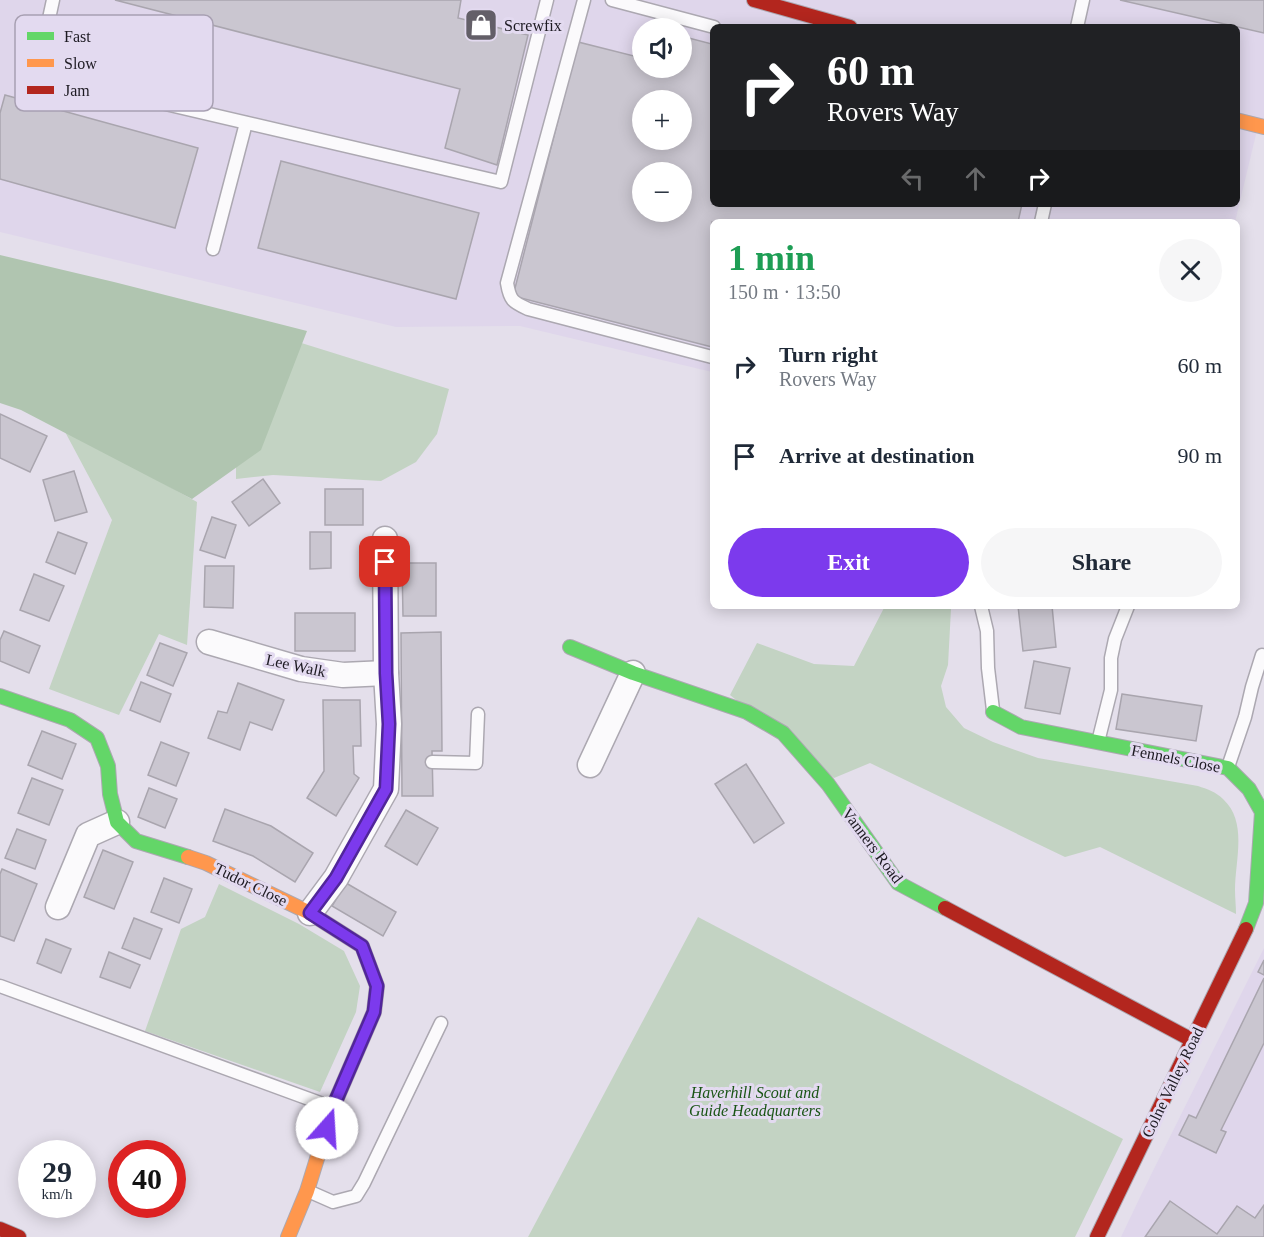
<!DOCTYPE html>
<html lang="en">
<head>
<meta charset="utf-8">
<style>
	:root { --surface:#fff; --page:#f6f6f7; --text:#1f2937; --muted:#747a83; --accent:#7c3aed }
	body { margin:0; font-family:Georgia,serif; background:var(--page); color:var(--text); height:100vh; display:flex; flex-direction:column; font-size:22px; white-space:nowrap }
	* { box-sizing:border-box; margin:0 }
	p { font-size:20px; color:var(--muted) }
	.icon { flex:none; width:33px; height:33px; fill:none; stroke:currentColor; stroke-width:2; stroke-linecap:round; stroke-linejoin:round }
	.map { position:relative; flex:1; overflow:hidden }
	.sheet { position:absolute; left:710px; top:219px; width:530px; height:390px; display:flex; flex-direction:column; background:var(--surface); border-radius:9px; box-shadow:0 3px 15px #0003 }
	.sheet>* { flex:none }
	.hud { position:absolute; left:710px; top:24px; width:530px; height:183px; border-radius:9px; box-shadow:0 3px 15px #0003; background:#202124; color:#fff; overflow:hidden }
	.fabs { position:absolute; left:632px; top:18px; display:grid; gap:12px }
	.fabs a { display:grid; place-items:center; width:60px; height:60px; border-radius:50%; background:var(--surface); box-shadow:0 3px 15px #0003; font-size:30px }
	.speed { position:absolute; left:18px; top:1140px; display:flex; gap:12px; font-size:30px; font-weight:700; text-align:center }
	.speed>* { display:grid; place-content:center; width:78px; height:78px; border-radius:50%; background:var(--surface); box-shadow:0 3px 15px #0003; line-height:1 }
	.speed small { font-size:15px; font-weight:400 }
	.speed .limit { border:9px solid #d22; background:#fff; color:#111 }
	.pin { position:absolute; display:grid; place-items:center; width:51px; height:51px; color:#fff; margin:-26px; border-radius:12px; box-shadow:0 3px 9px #0006 }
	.me { position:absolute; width:66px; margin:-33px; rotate:19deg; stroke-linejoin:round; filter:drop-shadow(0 0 4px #0008) }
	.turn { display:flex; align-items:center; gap:21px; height:126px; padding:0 18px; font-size:27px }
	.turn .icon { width:78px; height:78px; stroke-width:2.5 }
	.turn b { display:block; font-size:42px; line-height:51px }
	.lanes { display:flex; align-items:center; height:57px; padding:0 18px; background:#0003; justify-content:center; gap:30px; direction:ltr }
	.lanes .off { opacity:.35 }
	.round { display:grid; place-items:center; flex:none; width:63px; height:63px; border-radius:32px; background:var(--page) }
	.headline { display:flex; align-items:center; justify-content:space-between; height:102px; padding:0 18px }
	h1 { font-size:36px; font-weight:700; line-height:45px; color:#1e9e55 }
	.primary-button { display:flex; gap:12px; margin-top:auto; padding:12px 18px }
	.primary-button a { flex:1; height:69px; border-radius:36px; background:var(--accent); color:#fff; font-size:24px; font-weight:700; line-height:69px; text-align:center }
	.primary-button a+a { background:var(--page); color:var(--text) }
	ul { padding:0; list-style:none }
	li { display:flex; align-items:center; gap:18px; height:90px; padding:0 18px }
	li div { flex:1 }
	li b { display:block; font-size:22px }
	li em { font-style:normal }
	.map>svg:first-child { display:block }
	.built { fill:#dfd6eb; fill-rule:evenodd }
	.green { fill:#c3d3c3 }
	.forest { fill:#b0c5b0 }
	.building { fill:#cac6d0; stroke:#a9a5ae; stroke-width:1.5; fill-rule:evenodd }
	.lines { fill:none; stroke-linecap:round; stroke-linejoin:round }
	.lane-casing { stroke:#aca8b1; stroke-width:15 }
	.street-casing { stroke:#aca8b1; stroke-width:27 }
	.fast-casing { stroke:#aca8b1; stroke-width:16 }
	.slow-casing { stroke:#aca8b1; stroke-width:16 }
	.jam-casing { stroke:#aca8b1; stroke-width:16 }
	.lane { stroke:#fbfafc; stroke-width:12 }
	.street { stroke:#fbfafc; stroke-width:24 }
	.fast { stroke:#63d668; stroke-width:14 }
	.slow { stroke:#ff974d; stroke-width:14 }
	.jam { stroke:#b3261e; stroke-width:14 }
	.route-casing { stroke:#51269a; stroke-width:15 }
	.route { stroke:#7c3aed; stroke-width:10 }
	.labels { text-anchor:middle; stroke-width:6; stroke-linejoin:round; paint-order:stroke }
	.poi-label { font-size:16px; fill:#1d1a22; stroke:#e3daf0; text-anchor:start }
	.street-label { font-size:16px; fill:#1d1a22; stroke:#e3daf0 }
	.park-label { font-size:16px; font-style:italic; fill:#195414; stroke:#e3daf0 }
	.key { fill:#e3daf0; stroke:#a8a0b2; stroke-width:1.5 }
	.key-label { font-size:16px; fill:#1d1a22 }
</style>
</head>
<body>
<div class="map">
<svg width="1264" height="1237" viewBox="0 0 1264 1237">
	<rect width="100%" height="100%" fill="#e4dfeb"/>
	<g class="built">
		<path d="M0,0H1264V127L1258,126L1235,222H712V372L520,326L396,327L0,232ZM712,27H1236V204H712ZM642,28H681V68H642ZM642,100H681V140H642ZM642,172H681V212H642Z"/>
		<path d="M1264,948V1237H1121L1143,1191Z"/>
	</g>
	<g class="green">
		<path d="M295,341L449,389L437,434L416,462L381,481L273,475L236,479V461Z"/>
		<path d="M63,428L197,502L187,645L159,634L119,715L49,689L112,520Z"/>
		<path d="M885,606H949L951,609L948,665L941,686L946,707L964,728L993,742L1038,758L1198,786C1207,789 1216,792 1223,799C1248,822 1235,860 1235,890C1235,898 1236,906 1236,914L1100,847L1065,857L870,763L834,778L730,695L757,643L814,664L854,666Z"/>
		<path d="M219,884L299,924L344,951L360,986L356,1012L320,1092L145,1031L181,929L205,917Z"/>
		<path d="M698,917L1123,1139L1075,1237H528Z"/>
	</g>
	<path class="forest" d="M0,255L114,282L307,331L261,450L192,499L21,410L0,403Z"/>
	<g class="building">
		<path d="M115,0H461L458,18L528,35L497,165L445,148L460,89Z"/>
		<path d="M1120,0H1264V33Z"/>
		<path d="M681,36L712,44V204H1022L1018,222H712V347L513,296L578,42L642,58V68H681ZM642,100H681V140H642ZM642,172H681V212H642Z"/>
		<path d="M5,95L198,148L175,228L0,179V113Z"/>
		<path d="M281,161L479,213L456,299L258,248Z"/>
		<path d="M0,414L47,436L30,472L0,458Z"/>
		<path d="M74,471L87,512L55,521L43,480Z"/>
		<path d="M263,479L280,503L249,526L232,502Z"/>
		<rect x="325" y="489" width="38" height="36"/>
		<path d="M212,517L236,525L225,558L200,550Z"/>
		<path d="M58,532L87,543L75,574L46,562Z"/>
		<path d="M310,532H331V568L310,569Z"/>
		<path d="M402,563H436V616H403Z"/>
		<path d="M205,566H234L233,608L204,607Z"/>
		<path d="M34,574L64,586L49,621L20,610Z"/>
		<path d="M1018,606H1052L1056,647L1023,651Z"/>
		<rect x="295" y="613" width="60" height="38"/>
		<path d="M4,631L40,646L29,673L0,661V640Z"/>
		<path d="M441,632L442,751H432L433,796H402L401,633Z"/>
		<path d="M160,643L187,653L173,686L147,675Z"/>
		<path d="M1034,661L1070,668L1060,714L1025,708Z"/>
		<path d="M141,682L171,694L160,722L130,710Z"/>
		<path d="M238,683L284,700L272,730L250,722L240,750L208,738L218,711L227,713Z"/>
		<path d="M1122,694L1202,706L1196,741L1116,729Z"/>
		<path d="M323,700H360L361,746H353L354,774L359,778L336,816L307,798L324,771Z"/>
		<path d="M42,731L76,744L62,779L28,765Z"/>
		<path d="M161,742L189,753L176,786L148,775Z"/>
		<path d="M746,764L784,823L754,843L715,784Z"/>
		<path d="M32,778L63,790L49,825L18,813Z"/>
		<path d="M149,788L177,799L165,828L138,817Z"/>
		<path d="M225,809L271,826L313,853L295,882L253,856L213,841Z"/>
		<path d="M406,810L438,828L417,865L385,846Z"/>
		<path d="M17,829L46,840L35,869L5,858Z"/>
		<path d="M103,850L133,862L114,909L84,897Z"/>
		<path d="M2,869L37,884L14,941L0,936V874Z"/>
		<path d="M164,878L192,889L179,923L151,912Z"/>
		<path d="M346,883L396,912L383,936L332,906Z"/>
		<path d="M134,918L162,929L150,959L122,948Z"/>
		<path d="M46,939L71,949L61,973L37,963Z"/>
		<path d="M109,952L140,965L130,988L100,977Z"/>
		<path d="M1264,960V975L1258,972Z"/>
		<path d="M1264,978V1043L1221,1130L1226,1132L1216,1153L1179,1135L1189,1115L1196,1118Z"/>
		<path d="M1170,1201L1217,1234L1237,1206L1255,1218L1264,1205V1237H1145Z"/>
	</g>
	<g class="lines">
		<defs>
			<g id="lane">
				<path d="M53,0L37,74L501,182L547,0"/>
				<path d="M584,0L507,283C510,301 513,302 528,309L712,357"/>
				<path d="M612,0L714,27"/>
				<path d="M1077,27L1083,0"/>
				<path d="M1041,222L1045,204"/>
				<path d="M213,249L246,123"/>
				<path d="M981,606L987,631L988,668L993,710"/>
				<path d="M1098,742L1111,690V658L1115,639L1128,606"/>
				<path d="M432,762L476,763L478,714"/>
				<path d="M1228,767L1245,717L1252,687L1262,655"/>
				<path d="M0,986L331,1107"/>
				<path d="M308,1191L333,1202L356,1196L364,1183L441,1023"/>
			</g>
			<g id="street">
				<path d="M209,642L301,669L343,675L386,673"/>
				<path d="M590,765L633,673"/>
				<path d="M58,907L88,835L117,822"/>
				<path d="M310,913L336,878L386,789L389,724L386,673L385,539"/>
			</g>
			<g id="fast">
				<path d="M570,647L633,673L747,712L783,733L828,784L898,883L945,908"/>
				<path d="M0,696L70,720L97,738L108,766L110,794L117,822L136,841L188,857"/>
				<path d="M993,712L1021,727L1228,768L1249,789L1262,812L1256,903L1246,929"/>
			</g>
			<g id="slow">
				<path d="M1236,120L1264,127"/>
				<path d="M188,857L206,863L310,913L362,946L377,986L374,1012L333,1107L307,1191L288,1237"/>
			</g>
			<g id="jam">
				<path d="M754,0L850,27"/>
				<path d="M945,908L1192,1040"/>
				<path d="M0,1229L19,1237"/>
				<path d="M1097,1237L1246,929"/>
			</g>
		</defs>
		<use href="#lane" class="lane-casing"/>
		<use href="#street" class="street-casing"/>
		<use href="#fast" class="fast-casing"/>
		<use href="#slow" class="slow-casing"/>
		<use href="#jam" class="jam-casing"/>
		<use href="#lane" class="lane"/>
		<use href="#street" class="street"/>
		<use href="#fast" class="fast"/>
		<use href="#slow" class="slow"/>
		<use href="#jam" class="jam"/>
	</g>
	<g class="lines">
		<defs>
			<path id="route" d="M327,1128L333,1107L374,1012L377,986L362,946L310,913L336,878L386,789L389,724L386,673L385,562"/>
		</defs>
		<use href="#route" class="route-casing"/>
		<use href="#route" class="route"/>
	</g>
	<defs>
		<symbol id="shop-square" viewBox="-11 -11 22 22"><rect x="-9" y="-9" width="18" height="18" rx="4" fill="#635f68" stroke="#e3daf0"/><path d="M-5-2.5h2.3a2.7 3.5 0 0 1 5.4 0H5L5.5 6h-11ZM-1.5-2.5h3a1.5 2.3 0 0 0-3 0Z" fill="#fff"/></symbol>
	</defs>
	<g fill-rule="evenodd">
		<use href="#shop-square" x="462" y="6" width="38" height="38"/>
	</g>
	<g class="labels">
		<g class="poi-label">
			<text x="504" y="31">Screwfix</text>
		</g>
		<g class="street-label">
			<text transform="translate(296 665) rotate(12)" y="6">Lee Walk</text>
			<text transform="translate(1176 758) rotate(11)" y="6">Fennels Close</text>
			<text transform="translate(873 845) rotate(53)" y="6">Vanners Road</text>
			<text transform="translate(251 884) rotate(26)" y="6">Tudor Close</text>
			<text transform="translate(1172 1082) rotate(-64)" y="6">Colne Valley Road</text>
		</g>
		<g class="park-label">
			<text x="755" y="1098">Haverhill Scout and<tspan x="755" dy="18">Guide Headquarters</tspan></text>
		</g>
	</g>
	<rect x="15" y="15" width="198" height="96" rx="9" class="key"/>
	<rect x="27" y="32" width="27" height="8" fill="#63d668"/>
	<rect x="27" y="59" width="27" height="8" fill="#ff974d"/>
	<rect x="27" y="86" width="27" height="8" fill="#b3261e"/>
	<g class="key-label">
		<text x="64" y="42">Fast</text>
		<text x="64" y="69">Slow</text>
		<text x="64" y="96">Jam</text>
	</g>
</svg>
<div class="fabs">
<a><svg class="icon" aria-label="sound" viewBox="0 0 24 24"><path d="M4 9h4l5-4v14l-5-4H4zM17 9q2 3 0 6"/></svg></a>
<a>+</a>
<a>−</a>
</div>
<div class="speed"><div>29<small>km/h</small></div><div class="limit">40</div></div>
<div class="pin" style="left:385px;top:562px;background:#d93025"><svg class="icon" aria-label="arrive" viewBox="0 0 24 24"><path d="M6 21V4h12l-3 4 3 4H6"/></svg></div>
<svg class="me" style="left:327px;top:1128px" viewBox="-20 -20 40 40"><circle r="19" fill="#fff"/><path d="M0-13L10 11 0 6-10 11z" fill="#7c3aed"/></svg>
<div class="hud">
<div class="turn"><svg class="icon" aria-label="right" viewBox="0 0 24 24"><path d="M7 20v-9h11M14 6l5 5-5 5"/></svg><div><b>60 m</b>Rovers Way</div></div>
<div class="lanes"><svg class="icon off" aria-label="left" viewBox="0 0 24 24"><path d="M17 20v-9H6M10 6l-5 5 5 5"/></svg><svg class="icon off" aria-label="ahead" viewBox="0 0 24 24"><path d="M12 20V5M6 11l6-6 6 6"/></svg><svg class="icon" aria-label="right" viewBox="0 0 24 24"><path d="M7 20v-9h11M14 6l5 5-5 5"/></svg></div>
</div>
<section class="sheet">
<div class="headline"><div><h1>1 min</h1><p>150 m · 13:50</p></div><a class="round"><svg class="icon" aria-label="close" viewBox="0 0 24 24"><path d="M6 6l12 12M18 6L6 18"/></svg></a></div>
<ul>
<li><svg class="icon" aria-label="right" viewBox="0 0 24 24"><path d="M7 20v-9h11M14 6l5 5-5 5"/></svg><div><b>Turn right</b><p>Rovers Way</p></div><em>60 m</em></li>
<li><svg class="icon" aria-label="arrive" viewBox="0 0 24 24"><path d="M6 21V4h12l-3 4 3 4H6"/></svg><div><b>Arrive at destination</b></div><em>90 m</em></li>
</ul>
<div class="primary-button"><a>Exit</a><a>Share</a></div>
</section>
</div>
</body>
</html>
